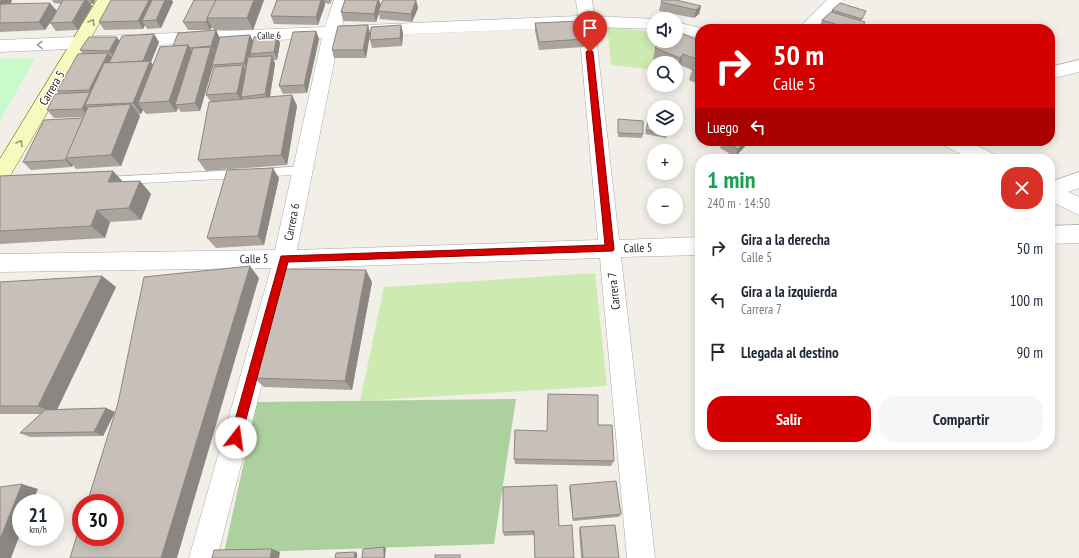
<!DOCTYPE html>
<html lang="es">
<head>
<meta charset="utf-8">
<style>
	:root { --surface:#fff; --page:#f6f6f7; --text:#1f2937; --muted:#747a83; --accent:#d40000 }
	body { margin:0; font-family:"PT Sans Narrow",sans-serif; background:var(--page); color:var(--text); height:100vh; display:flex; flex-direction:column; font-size:15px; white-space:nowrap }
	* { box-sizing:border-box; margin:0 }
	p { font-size:13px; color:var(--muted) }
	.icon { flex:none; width:22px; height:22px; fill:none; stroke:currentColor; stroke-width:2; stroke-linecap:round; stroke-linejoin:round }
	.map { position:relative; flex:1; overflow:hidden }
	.sheet { position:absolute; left:695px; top:154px; width:360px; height:296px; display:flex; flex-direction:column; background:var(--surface); border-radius:16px; box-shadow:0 2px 10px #0003 }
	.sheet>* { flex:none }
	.hud { position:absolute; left:695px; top:24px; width:360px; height:122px; border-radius:16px; box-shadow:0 2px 10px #0003; background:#d40000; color:#fff; overflow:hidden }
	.tools { position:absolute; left:647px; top:12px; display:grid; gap:8px }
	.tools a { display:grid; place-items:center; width:36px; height:36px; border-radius:50%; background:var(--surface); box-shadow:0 2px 10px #0003; font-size:20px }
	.speed { position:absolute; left:12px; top:494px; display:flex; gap:8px; font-size:20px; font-weight:700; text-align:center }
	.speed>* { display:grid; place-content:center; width:52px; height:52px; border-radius:50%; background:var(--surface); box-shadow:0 2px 10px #0003; line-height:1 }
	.speed small { font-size:10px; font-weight:400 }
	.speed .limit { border:6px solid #d22; background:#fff; color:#111 }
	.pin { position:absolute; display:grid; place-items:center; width:34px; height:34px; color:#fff; margin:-41px -17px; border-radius:50% 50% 50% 0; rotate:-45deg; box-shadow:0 0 4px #0007 }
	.pin .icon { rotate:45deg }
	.me { position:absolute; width:44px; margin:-22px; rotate:15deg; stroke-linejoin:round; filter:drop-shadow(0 0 3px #0008) }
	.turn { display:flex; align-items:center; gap:14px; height:84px; padding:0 12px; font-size:18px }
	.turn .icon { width:52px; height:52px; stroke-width:2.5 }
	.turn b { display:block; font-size:28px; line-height:34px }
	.then { display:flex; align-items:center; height:38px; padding:0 12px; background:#0003; gap:8px; font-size:15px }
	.round { display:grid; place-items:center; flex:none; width:42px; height:42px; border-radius:16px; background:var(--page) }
	.head { display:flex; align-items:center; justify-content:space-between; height:68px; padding:0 12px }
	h1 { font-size:24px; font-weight:600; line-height:30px; color:#1e9e55 }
	.cta { display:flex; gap:8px; margin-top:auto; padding:8px 12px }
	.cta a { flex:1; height:46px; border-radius:16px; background:var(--accent); color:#fff; font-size:16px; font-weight:600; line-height:46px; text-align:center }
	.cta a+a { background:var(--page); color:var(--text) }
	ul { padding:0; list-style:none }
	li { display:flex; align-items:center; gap:12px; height:52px; padding:0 12px }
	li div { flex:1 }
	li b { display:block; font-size:15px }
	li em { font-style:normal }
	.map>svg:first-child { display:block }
	.grass { fill:#cdebb0 }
	.forest { fill:#add19e }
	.park { fill:#c8facc }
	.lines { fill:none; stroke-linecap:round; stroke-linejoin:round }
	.service-casing { stroke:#a9a9a9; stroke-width:1 }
	.minor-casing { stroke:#a9a9a9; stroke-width:1 }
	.secondary-casing { stroke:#707d05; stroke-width:1 }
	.service { fill:#fff; fill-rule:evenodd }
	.minor { fill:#fff; fill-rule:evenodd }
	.secondary { fill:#f7fabf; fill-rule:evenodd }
	.wall { fill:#aba49e }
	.shaded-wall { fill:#8b8681 }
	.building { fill:#c7bfb8; stroke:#8b8681 }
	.oneway { stroke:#979978 }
	.oneway2 { stroke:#9c9c9c }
	.route { fill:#d40000; stroke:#8a0000 }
	.labels { text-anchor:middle; stroke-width:3; stroke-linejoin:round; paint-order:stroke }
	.far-street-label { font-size:10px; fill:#222; stroke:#fff }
	.street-label { font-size:12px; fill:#222; stroke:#fff }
</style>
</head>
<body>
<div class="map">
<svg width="1079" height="558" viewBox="0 0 1079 558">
	<rect width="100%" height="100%" fill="#f2efe9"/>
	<g class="grass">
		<path d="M607,27L654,32V41H672L647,69L611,65Z"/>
		<path d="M595,273L607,386L360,401L384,287Z"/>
	</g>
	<path class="forest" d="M516,399L494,544L224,553L257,402Z"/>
	<path class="park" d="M35,58L0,121V59Z"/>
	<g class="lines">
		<defs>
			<g id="service">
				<path d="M302,166L307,170L302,174L262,177L257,173L262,169Z"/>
				<path d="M239,170L244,174L239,178L106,185L101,181L106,177Z"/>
			</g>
			<g id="minor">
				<path d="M334,0H350L342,26L578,16L576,0H592L594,16L655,19L654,29L595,27L619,240L700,237V255L621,257L655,558H627L600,258L292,268L217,558H189L271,268L0,272V254L275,250L322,38L0,52V40L325,27ZM579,27L598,240L297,250L339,37Z"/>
				<path d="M827,0H844L816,29H798Z"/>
				<path d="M676,22L705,29H700V38L676,32Z"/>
				<path d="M1079,60V72L1050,79V67Z"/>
				<path d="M943,141H968L994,154L997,159H970L945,146Z"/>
				<path d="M1079,172V188L1068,192L1079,197V215L1050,201V182Z"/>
				<path d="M1079,225V243L1050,244V226Z"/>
			</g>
			<path id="secondary" d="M97,0H113L7,181L0,184V159Z"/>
		</defs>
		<use href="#service" class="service-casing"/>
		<use href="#minor" class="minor-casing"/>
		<use href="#secondary" class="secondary-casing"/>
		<use href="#service" class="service"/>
		<use href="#minor" class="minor"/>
		<use href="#secondary" class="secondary"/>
	</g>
	<g class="wall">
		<path d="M0,0H11L12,1L10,4L57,11L61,4L54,3L52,0H95L93,4H90L92,6L78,30L56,31L50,23L45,30L0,32Z"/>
		<path d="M194,0H264L253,30H214L212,27L210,30H188L183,22Z"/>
		<path d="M277,0H332L330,4L325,3V5L318,25L274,24L271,16Z"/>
		<path d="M345,0H379L381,5L416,0L418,8L412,22L380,19L379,13L376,22L343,21L341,12Z"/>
		<path d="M173,2L161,28L147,29L145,25L143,29L104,30L99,22Z"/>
		<path d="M661,2L701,6L699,14L694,18L659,11Z"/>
		<path d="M832,10L866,11L861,21V29H821L819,28L822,20L831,12Z"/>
		<path d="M535,23L584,39V47L539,50L535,31Z"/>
		<path d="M368,25L370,33L401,25L403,33L402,46L372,48L370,40V34L366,58H334L332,50Z"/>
		<path d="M216,30L220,38L250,35L253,41L277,35L280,43L277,60H274L275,64L270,97L292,95L297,106L287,165L206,171L198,160L211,102L206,95L214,67L213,66L200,111L181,112L178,108L176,112L146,114L143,110L141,114H139L140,116L121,166L76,169L73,165L72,167L31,170L23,162L83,118L84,117L54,118L47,110L59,94L57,91L83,54L80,50L119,40L154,34L159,42L151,62L153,65L173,46Z"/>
		<path d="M316,31L319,39L307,93L283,94L279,86Z"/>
		<path d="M700,41V85L689,80L692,70L680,65L677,69H676V63H662L653,59L655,48Z"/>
		<path d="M618,119L643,134L642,138L618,137Z"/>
		<path d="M648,122L668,129L666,138L645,134Z"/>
		<path d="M723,141H750L735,157L720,148Z"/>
		<path d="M763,141H775L771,145Z"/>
		<path d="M113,171L122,181H140L151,194L141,220L110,222L105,238L0,244V176Z"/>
		<path d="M279,178L264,245L216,248L207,238Z"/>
		<path d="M102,276L116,287L57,409L106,408L115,412L103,436L30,437L20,433L40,414H0V282Z"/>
		<path d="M372,282L352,390L264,387L254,378Z"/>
		<path d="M598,425L614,461L611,466L515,464L514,459L547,431Z"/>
		<path d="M557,485L535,535L504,536L503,532Z"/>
		<path d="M570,485L621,514L619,517L573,521L569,488Z"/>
		<path d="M580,527L619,558H581L579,530Z"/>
	</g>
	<g class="shaded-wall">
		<path d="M1,0H11L12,1L1,21L0,20V2Z"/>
		<path d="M85,0H87L92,6L78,30L72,22Z"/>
		<path d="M90,0H95L93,4Z"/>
		<path d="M149,0H156L142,21L145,25L143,29L138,21Z"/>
		<path d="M165,0H172L173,2L161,28L156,20Z"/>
		<path d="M254,0H264L253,30L247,18Z"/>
		<path d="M321,0H324L325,5L318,25L316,17Z"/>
		<path d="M378,0H379L381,6L378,11L379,13L376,22L374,14Z"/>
		<path d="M416,0L418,8L412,22L411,14Z"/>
		<path d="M50,3L57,11L45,30L39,22Z"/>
		<path d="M701,6L699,14L694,18L696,10Z"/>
		<path d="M207,19L212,27L210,30L206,22Z"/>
		<path d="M368,25L370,34L366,58L363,50Z"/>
		<path d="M401,25L403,33L402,46L400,38Z"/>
		<path d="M216,30L220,39L216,54L211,46Z"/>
		<path d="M316,31L319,39L307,93L304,85Z"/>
		<path d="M154,34L159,42L151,62L158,72L138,103L143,110L141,114L133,103L142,62Z"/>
		<path d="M250,35L254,43L250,54L251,56L248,71L244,63Z"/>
		<path d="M277,35L280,43L277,60L274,52Z"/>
		<path d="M117,37L123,45L115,59L109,51Z"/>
		<path d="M188,45L195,57L175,105L178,108L176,112L169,101Z"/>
		<path d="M211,47L216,55L212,65L213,66L200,111L195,103Z"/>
		<path d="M108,53L114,61L95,98L89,90Z"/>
		<path d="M683,54L680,65L677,69L680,58Z"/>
		<path d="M272,56L275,64L269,102L265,94Z"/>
		<path d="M243,65L247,73L241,97L242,98L241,101L237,93Z"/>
		<path d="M90,92L85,105L91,112L89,116L82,109Z"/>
		<path d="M292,95L297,106L287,165L281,155Z"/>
		<path d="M131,104L140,116L121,166L111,155Z"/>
		<path d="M746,141H750L735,157L738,149Z"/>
		<path d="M65,158L73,165L72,167L65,160Z"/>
		<path d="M273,168L279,178L264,245L258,236Z"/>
		<path d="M113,171L125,184L108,182Z"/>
		<path d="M140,181L151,194L141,220L129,208Z"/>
		<path d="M97,210L110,222L105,238L91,226Z"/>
		<path d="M250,266L259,278L177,558H161Z"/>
		<path d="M366,270L372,282L352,390L345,381Z"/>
		<path d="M102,276L116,287L55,414L38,406Z"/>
		<path d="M106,408L115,412L103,436L94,432Z"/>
		<path d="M22,484L38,489L32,503H21V532L11,558H0V539Z"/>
		<path d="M384,547L386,548L385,558H384Z"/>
		<path d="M272,549L280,552L279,558H270Z"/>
		<path d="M355,552L357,553V558H354Z"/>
	</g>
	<g class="building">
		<path d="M63,0H85L72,22L50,23Z"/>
		<path d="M111,0H149L138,21L99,22Z"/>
		<path d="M152,0H165L156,20L142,21Z"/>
		<path d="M194,0H216L206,22H183Z"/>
		<path d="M216,0H254L247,18H207Z"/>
		<path d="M277,0H321L316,17L271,16Z"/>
		<path d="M345,0H378L374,14L341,12Z"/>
		<path d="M383,0H416L411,14L378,11Z"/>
		<path d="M662,0H676L701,6L696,10L661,2Z"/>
		<path d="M50,3L39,22L0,23V6L1,4Z"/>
		<path d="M840,3L866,11L862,19L832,10Z"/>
		<path d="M831,12L865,22L861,29H851L822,20Z"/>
		<path d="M581,21L584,39L539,42L535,23Z"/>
		<path d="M368,25L363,50H332L338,26Z"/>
		<path d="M401,25L400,38L370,40L371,27Z"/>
		<path d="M216,30L211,46L190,48L188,45L173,46L178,33Z"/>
		<path d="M316,31L304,85L279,86L293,32Z"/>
		<path d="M676,31L700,41V72L692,69L699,60L683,54L680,58L655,48L661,41H676Z"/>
		<path d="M154,34L143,61L109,63L122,36Z"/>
		<path d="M250,35L244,63L212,65L220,37Z"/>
		<path d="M277,35L274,52L250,54L254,37Z"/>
		<path d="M89,37H117L109,51L80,50Z"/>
		<path d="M188,45L169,101L138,103L160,47Z"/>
		<path d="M211,47L195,103L175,105L193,48Z"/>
		<path d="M108,53L89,90L57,91L78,54Z"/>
		<path d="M272,56L265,94L241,97L248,57Z"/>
		<path d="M150,61L133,103L85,105L104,63Z"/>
		<path d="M243,65L237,93L206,95L214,67Z"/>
		<path d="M90,92L82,109L47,110L55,94Z"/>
		<path d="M292,95L281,155L198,160L209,102Z"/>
		<path d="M131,104L111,155L65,158L88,107Z"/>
		<path d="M83,118L65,160L23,162L44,120Z"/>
		<path d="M618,119L643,121V134L618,133Z"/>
		<path d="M648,122L654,123V129H668L667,134L646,130Z"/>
		<path d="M724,141H746L738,149Z"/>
		<path d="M273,168L258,236L207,238L227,170Z"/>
		<path d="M113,171L108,182L140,181L129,208L97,210L91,226L0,231V176Z"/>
		<path d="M250,266L161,558H70L81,522V537H115V503H87L118,403L144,277Z"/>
		<path d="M284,269L366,270L345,381L254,378Z"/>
		<path d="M102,276L38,406H0V282Z"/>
		<path d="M548,394L598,395V425H612L614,461L514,459L515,430L547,431Z"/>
		<path d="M106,408L94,432L20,433L45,410Z"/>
		<path d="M616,481L621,514L573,519L570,485Z"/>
		<path d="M22,484L0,539V487Z"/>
		<path d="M557,485L559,526L572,525L574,558H535L534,531L503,532V487Z"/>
		<path d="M615,525L619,558H583L580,527Z"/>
		<path d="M384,547V558H362L363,549Z"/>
		<path d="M272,549L270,558H212L214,550Z"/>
		<path d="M355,552L354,558H335L336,553Z"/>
		<rect x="435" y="555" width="25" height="3"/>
	</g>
	<defs><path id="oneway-chevron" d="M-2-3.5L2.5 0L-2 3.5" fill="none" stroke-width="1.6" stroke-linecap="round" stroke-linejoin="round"/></defs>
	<g class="oneway">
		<use href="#oneway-chevron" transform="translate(92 22) rotate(-59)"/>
		<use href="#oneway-chevron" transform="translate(20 143) rotate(-59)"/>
	</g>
	<use class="oneway2" href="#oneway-chevron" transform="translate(40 45) rotate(178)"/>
	<path class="route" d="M590,49L593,52L614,249L613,251L288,262L241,438L239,442L236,443L232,442L230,438L281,256L605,245L586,52Z"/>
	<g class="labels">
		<g class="far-street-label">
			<text transform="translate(269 35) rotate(-2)" y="4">Calle 6</text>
		</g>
		<g class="street-label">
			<text transform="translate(52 88) rotate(-59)" y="4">Carrera 5</text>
			<text transform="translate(292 222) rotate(-79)" y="4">Carrera 6</text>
			<text transform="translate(638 248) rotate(-2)" y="4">Calle 5</text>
			<text transform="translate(254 259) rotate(-1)" y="4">Calle 5</text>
			<text transform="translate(614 291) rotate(-96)" y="4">Carrera 7</text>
		</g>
	</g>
</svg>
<div class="tools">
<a><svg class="icon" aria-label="sound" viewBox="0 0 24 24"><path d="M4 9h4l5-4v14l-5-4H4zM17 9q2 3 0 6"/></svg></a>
<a><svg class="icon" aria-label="search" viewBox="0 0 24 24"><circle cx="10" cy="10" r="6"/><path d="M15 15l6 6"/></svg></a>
<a><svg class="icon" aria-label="layers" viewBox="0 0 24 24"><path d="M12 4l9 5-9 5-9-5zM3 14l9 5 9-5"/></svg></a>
<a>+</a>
<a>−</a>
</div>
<div class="speed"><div>21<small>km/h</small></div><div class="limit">30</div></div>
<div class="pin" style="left:590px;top:52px;background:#d93025"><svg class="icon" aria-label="arrive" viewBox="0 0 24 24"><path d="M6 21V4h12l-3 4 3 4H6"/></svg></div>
<svg class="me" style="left:236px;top:438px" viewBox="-20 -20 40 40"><circle r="19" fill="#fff"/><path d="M0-13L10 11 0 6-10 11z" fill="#d40000"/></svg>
<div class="hud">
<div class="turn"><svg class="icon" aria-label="right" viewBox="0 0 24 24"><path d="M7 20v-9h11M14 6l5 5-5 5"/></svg><div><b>50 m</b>Calle 5</div></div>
<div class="then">Luego<svg class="icon" aria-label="left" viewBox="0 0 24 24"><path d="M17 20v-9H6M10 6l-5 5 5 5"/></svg></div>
</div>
<section class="sheet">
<div class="head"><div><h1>1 min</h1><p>240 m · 14:50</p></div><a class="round" style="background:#d93025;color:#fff"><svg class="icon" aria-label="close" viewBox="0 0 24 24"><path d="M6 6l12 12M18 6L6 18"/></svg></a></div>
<ul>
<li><svg class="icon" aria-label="right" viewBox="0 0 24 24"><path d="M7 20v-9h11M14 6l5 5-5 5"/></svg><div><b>Gira a la derecha</b><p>Calle 5</p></div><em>50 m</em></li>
<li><svg class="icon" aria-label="left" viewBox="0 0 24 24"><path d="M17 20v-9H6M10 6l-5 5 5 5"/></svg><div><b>Gira a la izquierda</b><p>Carrera 7</p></div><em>100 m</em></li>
<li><svg class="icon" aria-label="arrive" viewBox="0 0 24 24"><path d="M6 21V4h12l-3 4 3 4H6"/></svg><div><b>Llegada al destino</b></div><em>90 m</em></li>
</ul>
<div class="cta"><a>Salir</a><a>Compartir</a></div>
</section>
</div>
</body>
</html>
